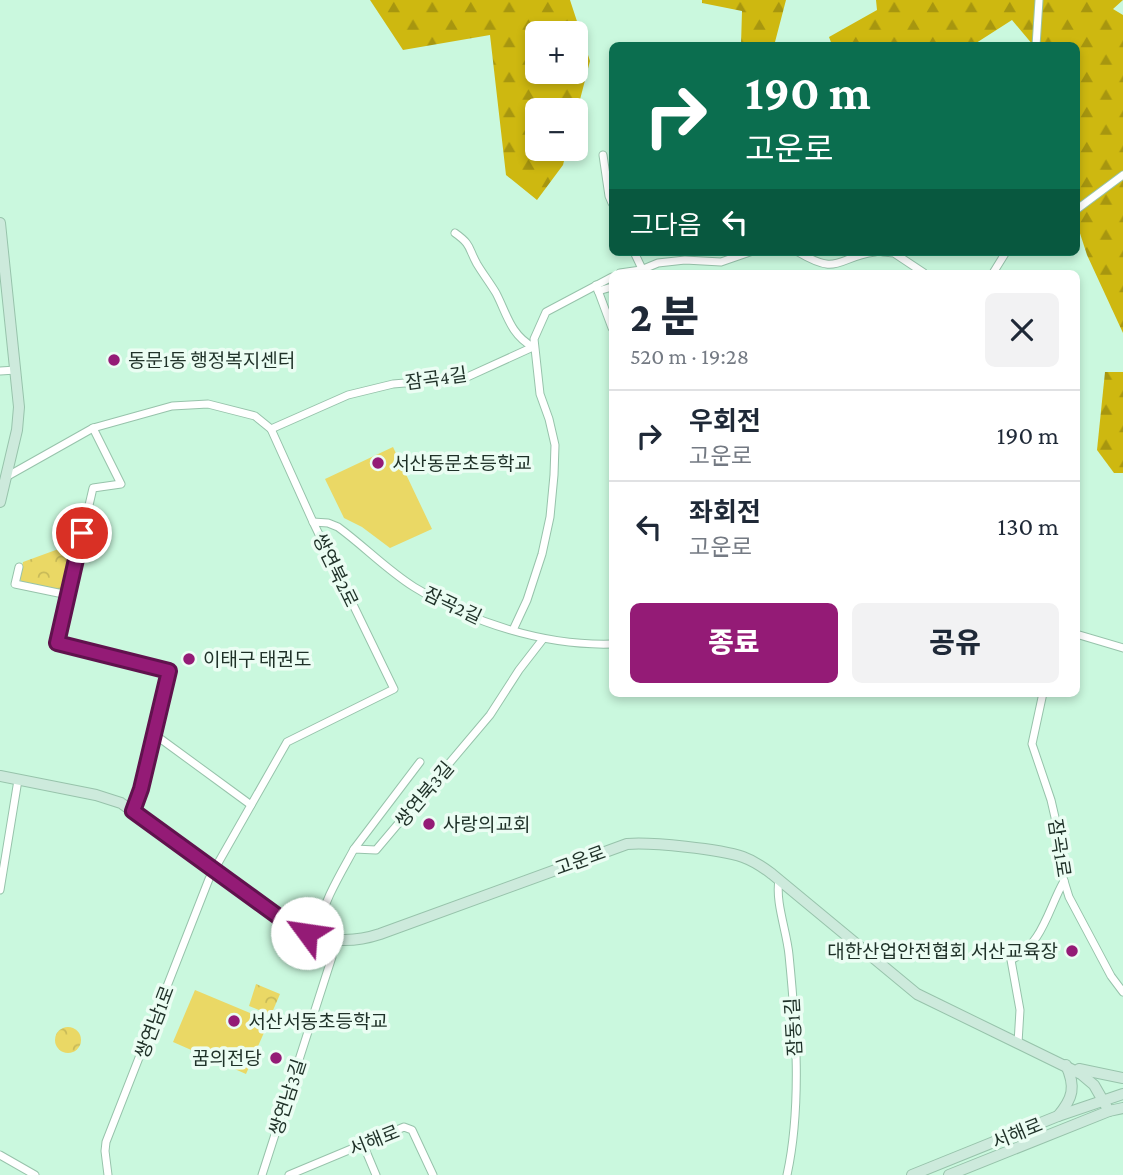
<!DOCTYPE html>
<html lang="ko">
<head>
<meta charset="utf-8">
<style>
	:root { --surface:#fff; --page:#f2f2f3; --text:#1f2937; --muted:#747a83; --line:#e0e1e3; --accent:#941b76 }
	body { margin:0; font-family:"Crimson Pro","Noto Sans KR",serif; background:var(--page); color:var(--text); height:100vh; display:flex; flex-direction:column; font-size:26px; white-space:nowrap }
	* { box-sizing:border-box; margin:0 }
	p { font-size:23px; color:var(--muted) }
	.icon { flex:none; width:38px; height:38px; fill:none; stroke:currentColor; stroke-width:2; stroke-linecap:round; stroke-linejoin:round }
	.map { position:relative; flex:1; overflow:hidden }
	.sheet { position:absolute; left:609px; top:270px; width:471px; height:427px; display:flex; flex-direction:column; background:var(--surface); border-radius:10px; box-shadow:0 4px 10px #0003 }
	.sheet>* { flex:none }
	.banner { position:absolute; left:609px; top:42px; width:471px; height:214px; border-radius:10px; box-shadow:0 4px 10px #0003; background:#0b6e4f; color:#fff; overflow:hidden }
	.controls { position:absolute; left:525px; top:21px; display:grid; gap:14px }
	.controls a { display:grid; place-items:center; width:63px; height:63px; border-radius:10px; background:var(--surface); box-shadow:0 4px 10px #0003; font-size:35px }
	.pin { position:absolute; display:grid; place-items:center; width:60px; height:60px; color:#fff; margin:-30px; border:4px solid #fff; border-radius:50%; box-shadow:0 2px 7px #0007 }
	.me { position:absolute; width:77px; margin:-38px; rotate:301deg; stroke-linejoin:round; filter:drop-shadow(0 0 5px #0008) }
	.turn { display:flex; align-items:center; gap:24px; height:147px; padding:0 21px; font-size:32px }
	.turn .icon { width:91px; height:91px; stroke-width:2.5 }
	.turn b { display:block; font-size:49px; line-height:60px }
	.then { display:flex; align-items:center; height:66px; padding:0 21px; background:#0003; gap:14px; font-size:26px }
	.round { display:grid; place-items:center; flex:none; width:74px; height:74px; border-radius:10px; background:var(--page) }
	.overview { display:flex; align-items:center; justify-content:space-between; height:119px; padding:0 21px }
	h1 { font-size:42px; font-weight:800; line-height:52px }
	.cta { display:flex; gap:14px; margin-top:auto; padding:14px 21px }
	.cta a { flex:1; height:80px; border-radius:10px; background:var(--accent); color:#fff; font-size:28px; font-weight:800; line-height:80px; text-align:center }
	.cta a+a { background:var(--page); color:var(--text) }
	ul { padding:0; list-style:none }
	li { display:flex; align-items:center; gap:21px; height:91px; padding:0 21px; border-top:2px solid var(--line) }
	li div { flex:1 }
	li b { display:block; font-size:26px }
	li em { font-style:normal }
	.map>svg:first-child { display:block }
	.forest { fill:url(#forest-firs); fill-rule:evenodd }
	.park { fill:url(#park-crowns) }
	.garden { fill:#ead865 }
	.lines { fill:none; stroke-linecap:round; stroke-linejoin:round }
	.street-casing { stroke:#97c3ab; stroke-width:9 }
	.secondary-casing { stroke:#97c3ab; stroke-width:12 }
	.street { stroke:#fff; stroke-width:7 }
	.secondary { stroke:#cdeadc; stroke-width:10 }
	.route-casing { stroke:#60124d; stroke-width:18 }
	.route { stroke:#941b76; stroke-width:12 }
	.poi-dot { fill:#941b76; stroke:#ebfdf3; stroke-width:2.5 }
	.labels { text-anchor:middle; stroke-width:7; stroke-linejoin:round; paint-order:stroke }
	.poi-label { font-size:19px; fill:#1f3128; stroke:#ebfdf3; text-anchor:start }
	.street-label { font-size:19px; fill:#1f3128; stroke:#ebfdf3 }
</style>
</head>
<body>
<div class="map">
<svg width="1123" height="1175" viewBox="0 0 1123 1175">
	<defs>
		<pattern id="forest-firs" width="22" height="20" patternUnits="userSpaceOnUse" patternTransform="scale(1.75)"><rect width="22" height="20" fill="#ceb810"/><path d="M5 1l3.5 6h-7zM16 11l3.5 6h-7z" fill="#a7960f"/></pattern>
		<pattern id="park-crowns" width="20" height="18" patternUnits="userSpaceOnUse" patternTransform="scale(1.75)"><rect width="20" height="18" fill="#ead865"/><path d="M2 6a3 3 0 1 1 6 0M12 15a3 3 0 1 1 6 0" fill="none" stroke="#c8ba58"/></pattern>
	</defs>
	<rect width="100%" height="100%" fill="#caf8de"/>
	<g class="forest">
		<path d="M370,0H570L590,61L576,115V110H537V149H567L563,165L537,200L506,175L490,35L403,50ZM576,33V72H537V33Z"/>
		<path d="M702,0H786L775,42L778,45H741L742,11L702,3Z"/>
		<path d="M876,0H1123L1113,9L1123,15V333L1087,255L1076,221V46L1033,45L1012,20L973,45H832L829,37L877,10Z"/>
		<path d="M1105,372H1123V473H1114L1097,450Z"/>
	</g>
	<g class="park">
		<path d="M80,533L67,589L62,591L22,582L19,578L23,562L64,547L62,541Z"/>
		<path d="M256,984L280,994L271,1015L249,1006Z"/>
		<circle cx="68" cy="1040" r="13"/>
	</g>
	<g class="garden">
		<path d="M393,447L432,529L390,548L362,527L344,518L325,479Z"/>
		<path d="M195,990L269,1021L246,1074L173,1042Z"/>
	</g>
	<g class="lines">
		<defs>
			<g id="street">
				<path d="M1036,46L1039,0"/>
				<path d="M603,155L609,196L612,203"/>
				<path d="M1076,210L1123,175"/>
				<path d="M455,233C472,245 468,248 477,264C483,274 490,283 496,293C507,314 510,334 533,347"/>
				<path d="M634,252L644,273"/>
				<path d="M798,252C840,277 836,257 875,252"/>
				<path d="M883,252L894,253L924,273"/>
				<path d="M620,273L641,270L658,263L685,260L721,262L750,252"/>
				<path d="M993,273L1006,252"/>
				<path d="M596,285L612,328"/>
				<path d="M598,291L612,287"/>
				<path d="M0,371L16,370"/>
				<path d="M93,428L121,484L93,488L57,643L169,672L141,789L133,811"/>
				<path d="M271,429L348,395L393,384L465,378L533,347"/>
				<path d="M6,477L93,428L172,406L208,404L255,416L271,429L313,522L394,689L287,742L209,879L106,1142L105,1151L108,1175"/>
				<path d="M313,522L328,523L338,527C364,546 387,570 414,587C472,623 545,646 612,644"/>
				<path d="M19,567L15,584L68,595"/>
				<path d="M513,630L527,600L542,554L550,517L554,475L555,445L549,419L540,394L534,339L546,312L612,277"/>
				<path d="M1076,634L1123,648"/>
				<path d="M1043,693L1032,744L1051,800L1060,839L1061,871L1069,897L1111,976L1123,992"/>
				<path d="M154,734L251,805"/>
				<path d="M354,849L420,762"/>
				<path d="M779,880C775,902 787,932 789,955C796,1025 802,1106 787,1175"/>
				<path d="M0,890L18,780"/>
				<path d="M1018,1043L1020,1010L1011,960C1043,944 1048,909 1064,881"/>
				<path d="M363,1144L376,1175"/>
				<path d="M0,1155L35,1175"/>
				<path d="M262,1175L332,957C332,944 323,938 321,926C319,908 345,866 354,849L376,850L490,715L519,670L543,639"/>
				<path d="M289,1175L404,1127L412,1130L433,1175"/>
			</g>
			<g id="secondary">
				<path d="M0,223L19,407L17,430L0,502"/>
				<path d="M0,776L96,795L121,803L288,923C317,941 347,945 380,934L627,844C652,842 720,849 743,857C754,861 763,867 772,874L917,994L1081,1074L1094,1085L1109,1111"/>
				<path d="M1079,1069L1123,1078"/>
				<path d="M1058,1116C1073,1098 1076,1087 1066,1065"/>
				<path d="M912,1175L1058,1116L1123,1094"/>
				<path d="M949,1175L1109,1111L1123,1108"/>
			</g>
		</defs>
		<use href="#street" class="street-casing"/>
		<use href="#secondary" class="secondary-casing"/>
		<use href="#street" class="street"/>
		<use href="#secondary" class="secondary"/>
	</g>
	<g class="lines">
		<defs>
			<path id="route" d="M82,533L57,643L169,671L141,789L133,811L283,920L307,933"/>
		</defs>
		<use href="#route" class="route-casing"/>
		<use href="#route" class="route"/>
	</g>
	<g class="poi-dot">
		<circle cx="114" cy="360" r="7"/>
		<circle cx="378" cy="463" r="7"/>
		<circle cx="189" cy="659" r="7"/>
		<circle cx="429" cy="824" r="7"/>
		<circle cx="1072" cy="951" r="7"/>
		<circle cx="234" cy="1021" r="7"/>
		<circle cx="276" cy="1058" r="7"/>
	</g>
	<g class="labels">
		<g class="poi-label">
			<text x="128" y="367">동문1동 행정복지센터</text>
			<text x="392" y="470">서산동문초등학교</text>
			<text x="203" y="666">이태구 태권도</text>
			<text x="443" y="831">사랑의교회</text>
			<text x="1058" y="958" text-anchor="end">대한산업안전협회 서산교육장</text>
			<text x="248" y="1028">서산서동초등학교</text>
			<text x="262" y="1065" text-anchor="end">꿈의전당</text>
		</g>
		<g class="street-label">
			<text transform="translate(436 378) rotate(-8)" y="7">잠곡4길</text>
			<text transform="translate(336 570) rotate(64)" y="7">쌍연북2로</text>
			<text transform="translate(453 605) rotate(25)" y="7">잠곡2길</text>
			<text transform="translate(424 794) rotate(-50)" y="7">쌍연북3길</text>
			<text transform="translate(1060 848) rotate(81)" y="7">잠곡1로</text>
			<text transform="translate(580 860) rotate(-20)" y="7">고운로</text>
			<text transform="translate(154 1022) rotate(-69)" y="7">쌍연남1로</text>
			<text transform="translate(793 1027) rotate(-93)" y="7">잠동1길</text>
			<text transform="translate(287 1097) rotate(-72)" y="7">쌍연남3길</text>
			<text transform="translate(1017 1133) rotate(-22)" y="7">서해로</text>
			<text transform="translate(374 1140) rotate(-22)" y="7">서해로</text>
		</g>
	</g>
</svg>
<div class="controls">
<a>+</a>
<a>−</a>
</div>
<div class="pin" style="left:82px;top:533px;background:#d93025"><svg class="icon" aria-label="arrive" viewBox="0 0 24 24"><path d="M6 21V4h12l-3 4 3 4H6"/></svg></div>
<svg class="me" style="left:307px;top:933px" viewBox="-20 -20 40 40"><circle r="19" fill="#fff"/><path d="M0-13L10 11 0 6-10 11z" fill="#941b76"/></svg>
<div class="banner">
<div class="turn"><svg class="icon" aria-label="right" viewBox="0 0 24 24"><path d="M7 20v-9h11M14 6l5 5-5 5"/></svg><div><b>190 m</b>고운로</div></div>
<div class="then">그다음<svg class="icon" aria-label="left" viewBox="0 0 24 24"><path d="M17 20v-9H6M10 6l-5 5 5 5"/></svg></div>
</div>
<section class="sheet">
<div class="overview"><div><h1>2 분</h1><p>520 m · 19:28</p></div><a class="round"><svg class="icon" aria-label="close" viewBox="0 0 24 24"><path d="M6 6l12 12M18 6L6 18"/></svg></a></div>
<ul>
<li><svg class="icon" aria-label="right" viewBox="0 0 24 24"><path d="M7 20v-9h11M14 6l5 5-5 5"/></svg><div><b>우회전</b><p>고운로</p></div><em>190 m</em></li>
<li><svg class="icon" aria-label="left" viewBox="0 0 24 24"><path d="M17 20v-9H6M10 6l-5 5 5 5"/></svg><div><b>좌회전</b><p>고운로</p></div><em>130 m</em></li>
</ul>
<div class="cta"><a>종료</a><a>공유</a></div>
</section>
</div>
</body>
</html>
